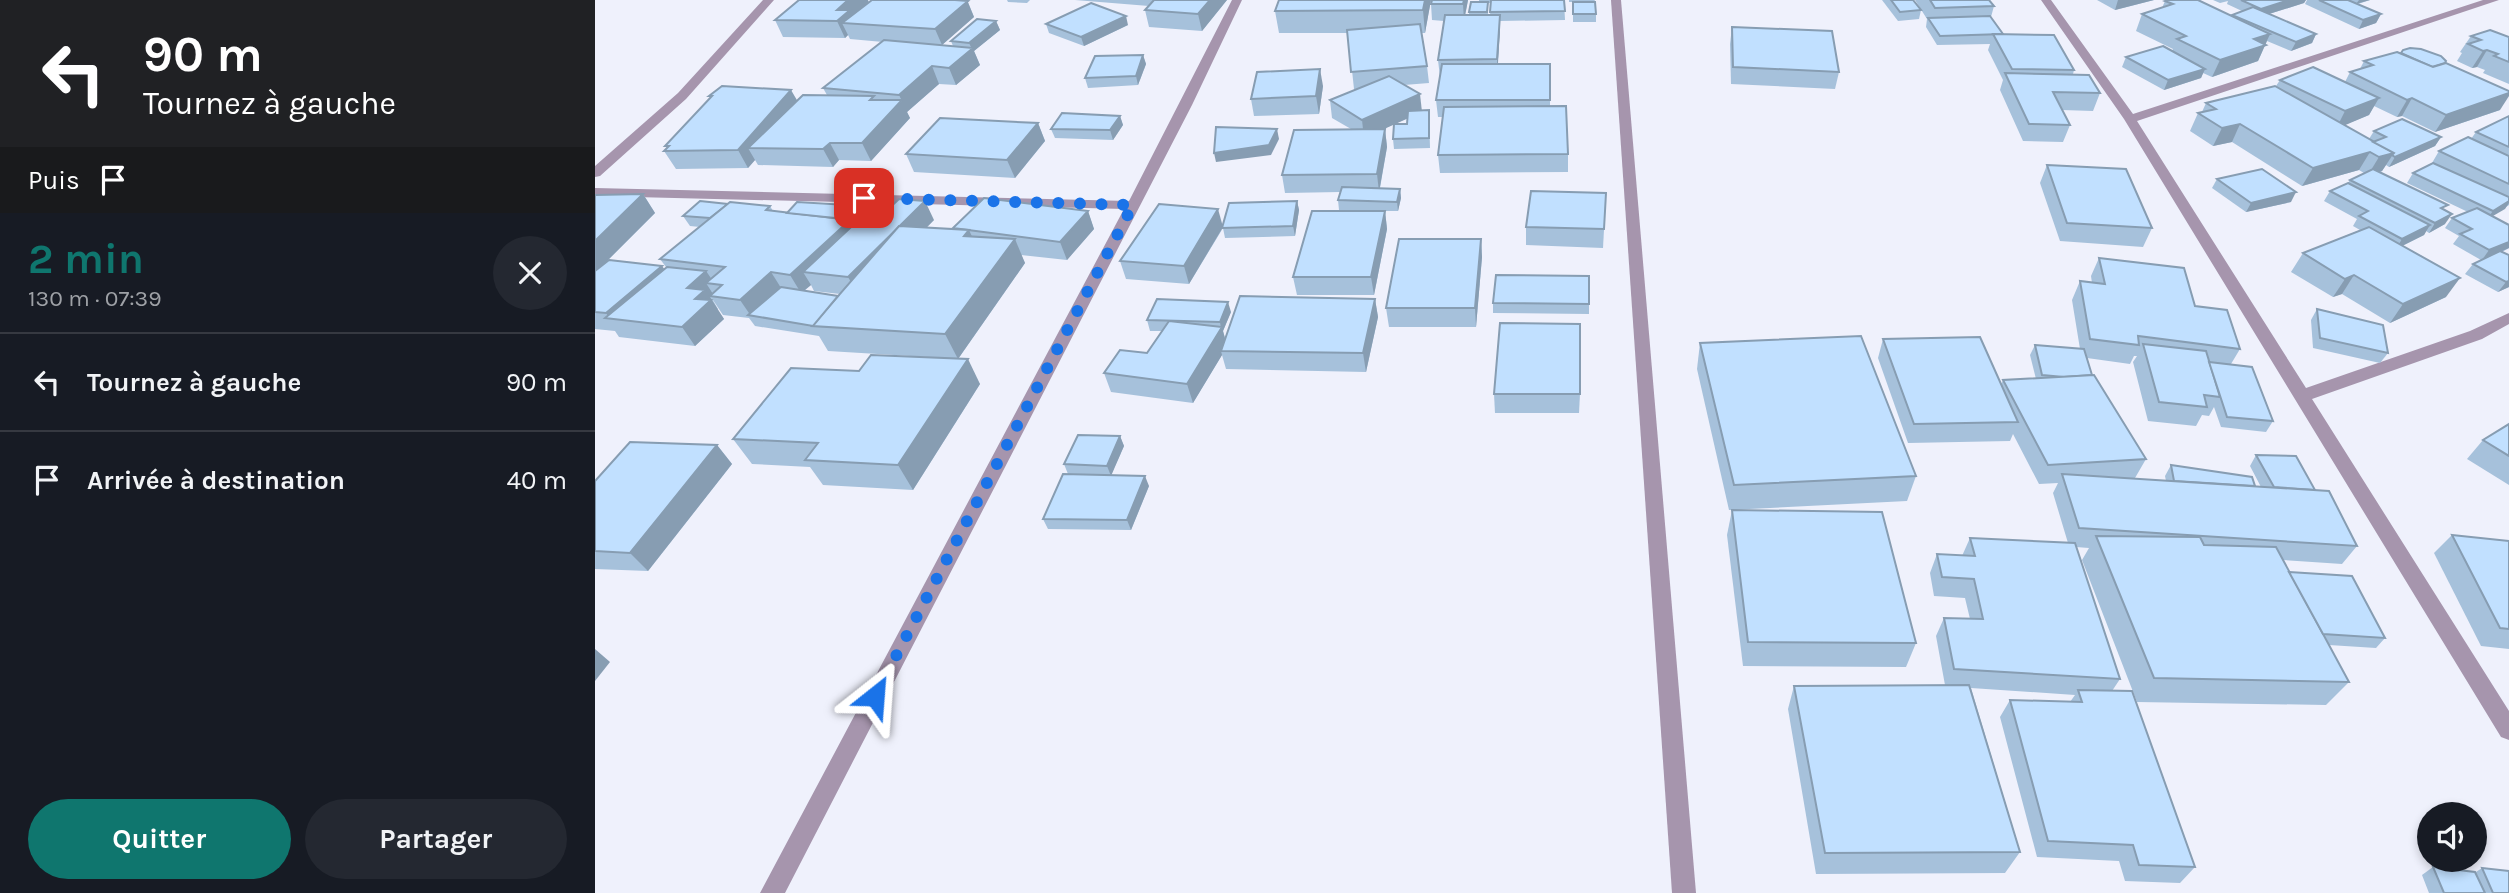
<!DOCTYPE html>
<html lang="fr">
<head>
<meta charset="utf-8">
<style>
	:root { --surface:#171b24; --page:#242831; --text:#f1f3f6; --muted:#9ea1a6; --line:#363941; --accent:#0f766e }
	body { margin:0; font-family:Karla,sans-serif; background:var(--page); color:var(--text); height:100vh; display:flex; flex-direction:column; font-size:26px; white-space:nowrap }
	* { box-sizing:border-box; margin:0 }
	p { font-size:23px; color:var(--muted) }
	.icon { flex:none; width:38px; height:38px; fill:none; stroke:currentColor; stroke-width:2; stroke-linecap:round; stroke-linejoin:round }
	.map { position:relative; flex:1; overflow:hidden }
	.side { display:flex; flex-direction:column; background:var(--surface); width:595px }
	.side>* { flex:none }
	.banner { background:#202124; color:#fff; overflow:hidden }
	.buttons { position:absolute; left:1822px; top:802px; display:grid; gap:14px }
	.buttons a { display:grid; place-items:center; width:70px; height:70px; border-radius:50%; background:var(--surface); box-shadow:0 4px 10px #0003; font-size:35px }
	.pin { position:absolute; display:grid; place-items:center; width:60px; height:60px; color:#fff; margin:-30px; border-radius:14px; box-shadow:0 4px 10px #0006 }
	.me { position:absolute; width:77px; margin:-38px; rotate:28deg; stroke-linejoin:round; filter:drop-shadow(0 0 5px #0008) }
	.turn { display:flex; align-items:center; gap:24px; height:147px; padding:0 28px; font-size:32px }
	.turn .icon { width:91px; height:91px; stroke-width:2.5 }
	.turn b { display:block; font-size:49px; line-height:60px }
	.then { display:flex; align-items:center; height:66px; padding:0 28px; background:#0003; gap:14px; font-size:26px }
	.round { display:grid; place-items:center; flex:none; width:74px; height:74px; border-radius:37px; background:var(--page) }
	.headline { display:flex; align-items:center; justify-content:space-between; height:119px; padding:0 28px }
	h1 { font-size:42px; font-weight:700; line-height:52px; color:var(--accent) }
	.primary-button { display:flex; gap:14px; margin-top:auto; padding:14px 28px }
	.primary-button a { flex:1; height:80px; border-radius:42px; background:var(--accent); color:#fff; font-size:28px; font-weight:700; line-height:80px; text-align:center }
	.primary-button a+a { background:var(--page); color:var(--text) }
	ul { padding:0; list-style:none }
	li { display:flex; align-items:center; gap:21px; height:98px; padding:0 28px; border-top:2px solid var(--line) }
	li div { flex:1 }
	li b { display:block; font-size:26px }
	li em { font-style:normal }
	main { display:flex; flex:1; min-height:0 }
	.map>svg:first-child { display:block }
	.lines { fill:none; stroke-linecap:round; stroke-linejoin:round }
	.minor { fill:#a695ad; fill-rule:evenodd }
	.wall { fill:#a6c1db; fill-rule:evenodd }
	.shaded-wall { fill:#879db2 }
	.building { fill:#c1e0ff; stroke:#879db2; stroke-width:2 }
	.route { stroke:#1a73e8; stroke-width:12; stroke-dasharray:0 21.6 }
</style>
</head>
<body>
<main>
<section class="side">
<div class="banner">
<div class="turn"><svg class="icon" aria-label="left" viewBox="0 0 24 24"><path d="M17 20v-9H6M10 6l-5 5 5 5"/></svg><div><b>90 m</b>Tournez à gauche</div></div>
<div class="then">Puis<svg class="icon" aria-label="arrive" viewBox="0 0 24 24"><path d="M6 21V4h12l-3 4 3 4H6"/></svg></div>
</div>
<div class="headline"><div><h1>2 min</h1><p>130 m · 07:39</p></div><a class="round"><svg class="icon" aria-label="close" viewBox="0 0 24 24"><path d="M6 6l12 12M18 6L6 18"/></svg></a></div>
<ul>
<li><svg class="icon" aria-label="left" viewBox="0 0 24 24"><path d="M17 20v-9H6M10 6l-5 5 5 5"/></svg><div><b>Tournez à gauche</b></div><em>90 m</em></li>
<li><svg class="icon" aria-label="arrive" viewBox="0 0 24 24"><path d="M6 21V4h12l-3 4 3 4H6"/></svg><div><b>Arrivée à destination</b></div><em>40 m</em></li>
</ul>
<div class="primary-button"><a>Quitter</a><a>Partager</a></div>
</section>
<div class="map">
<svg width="1914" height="893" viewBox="0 0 1914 893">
	<rect width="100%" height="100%" fill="#eff1fc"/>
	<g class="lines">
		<g class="minor">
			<path d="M168,0H179L91,99L5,176L0,177V166L83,93Z"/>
			<path d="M637,0H647L597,105L190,893H165L529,209L0,196V188L534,201Z"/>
			<path d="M1016,0H1026L1101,893H1077Z"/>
			<path d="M1446,0H1456L1538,114L1888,0H1904L1542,121L1711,388L1875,331L1914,313V324L1887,339L1717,399L1914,711V740L1906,737L1529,119Z"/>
		</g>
	</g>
	<g class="wall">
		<path d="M204,0H273L274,3L277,0H372L379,17L347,45L358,46L356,41L401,21L405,30L379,51L385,65L361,85L344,84L312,112L315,118L276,161L244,160L238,167L163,165L160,160L153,168L81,169L69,151L72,148L70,146L115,98L114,96L202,101L232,95L228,88L288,42L255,39L253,35L250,38L188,37L180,20Z"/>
		<path d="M412,0H435L432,3L413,2Z"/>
		<path d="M480,0H632L607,31L554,27L550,10L554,6Z"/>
		<path d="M684,0H836L830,33H826L832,66L834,83L809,85L827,111L834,110L835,148L799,149L798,139L812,124L813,118L788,129H790L792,147L785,188L805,189L806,198L803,211H790L792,229L779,295H702L698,277L777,211L744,210L743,200L745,192L690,193L687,175L756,129L737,118L735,100L762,89H759L753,33H684L680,11Z"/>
		<path d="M873,0L870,15H874V12L884,2V0H969L970,20L905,21L903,64H955V106L973,154V172L845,173L843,155L848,117H843L841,100L845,77L843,60L849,21L837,20L836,4ZM893,3H896L895,15H893Z"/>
		<path d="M974,0H1000L999,2H974Z"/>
		<path d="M1287,0H1318L1326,10L1324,19L1303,21Z"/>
		<path d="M1320,0H1394L1399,6L1396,17L1408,34L1479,70L1478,74L1505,93L1498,111L1467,110L1475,125L1468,142L1428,141L1405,90L1408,80L1393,50L1395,44L1342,45L1331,27L1332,19Z"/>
		<path d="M1502,0H1559L1520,10Z"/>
		<path d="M1618,0H1711L1709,3L1674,14L1721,34L1717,43L1696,51L1672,41L1663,61L1617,77L1608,73L1606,78L1569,90L1527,67L1531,57L1577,51L1578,49L1541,31L1547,14L1567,8L1570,1L1637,16L1647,11L1632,4L1633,1L1625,3Z"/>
		<path d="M1712,0H1775L1763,4L1786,14L1781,23L1764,29L1710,4Z"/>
		<path d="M978,2L1001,14V22H978Z"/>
		<path d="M451,24L533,25L489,46L454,33Z"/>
		<path d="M1137,27L1244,72L1240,89L1136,84L1135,44Z"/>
		<path d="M1876,36L1914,37V84L1888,73L1890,70L1882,67L1877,68L1862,61L1867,53L1865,52Z"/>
		<path d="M1806,53L1850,63L1905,110L1840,132L1807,116L1802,117L1779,106L1774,115L1749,125L1774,139L1779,131L1846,137L1840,146L1794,167L1791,165L1787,171L1785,172L1849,210L1850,224L1834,233L1831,231L1829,235L1807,246L1851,297L1795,323L1747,294L1738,297L1696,272L1708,253L1765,230L1758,226L1762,219L1729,201L1735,191L1753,183L1755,180L1769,173L1764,170L1707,186L1637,142L1618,146L1595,131L1603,113L1607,112L1611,103L1681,86L1685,80L1750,82L1755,72L1765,69L1769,61Z"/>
		<path d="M548,55L551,64L543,85L493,88L490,78Z"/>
		<path d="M728,86L724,114L659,116L656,99Z"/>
		<path d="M525,116L528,125L518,140L460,138L456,129Z"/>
		<path d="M1914,116V205L1897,216L1914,225V248L1907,252L1914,287L1903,292L1870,274L1878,264L1886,260L1858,244L1864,236L1850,228L1857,218L1873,212L1812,183L1818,173L1837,163L1844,151L1876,139L1881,132Z"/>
		<path d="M443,123L450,141L420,178L319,172L311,154Z"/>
		<path d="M1452,165L1557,228L1548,247L1465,241L1445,183Z"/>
		<path d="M1622,179L1696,202L1651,212L1617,188Z"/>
		<path d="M1011,193L1008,248L931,245V227Z"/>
		<path d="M48,194L60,213L11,262L69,269L71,267L65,259L105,227L95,226L88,216L175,206L178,211L192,213L253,205L258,215L253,220H255L258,225L339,220L331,228L358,229L493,211L499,229L472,260L426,255L430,263L363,359L385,384L318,490L228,485L215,467L157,464L138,439L264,371L349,358L233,351L224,336L160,326L154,318L128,315L116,297L123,309H122L129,319L100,346L24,337L20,331L0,329V195ZM216,285L219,291L245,294L243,296L209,291Z"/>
		<path d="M702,201L704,210L700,236L630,238L628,228L594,284L531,279L525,261Z"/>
		<path d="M886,239L887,257L881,327H794L791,308Z"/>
		<path d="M1504,258L1600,306L1645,349L1636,364L1678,421L1671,432L1626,427L1619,407L1614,416L1607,415L1601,426L1553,421L1538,362L1542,356H1539L1535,364L1492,358L1497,375L1551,459L1540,478H1534L1571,481L1570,476L1576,465L1660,486L1666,487L1655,466L1661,455L1720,490L1762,546L1747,564L1688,560L1694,572L1790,638L1781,648L1734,645L1754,682L1731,705L1542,702L1487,560L1494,548L1481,547L1525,679L1517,691L1600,867L1585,883L1530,881L1524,861L1442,857L1405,717L1415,700L1475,702L1480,695L1376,688L1425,852L1410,873L1221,874L1193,709L1199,686L1350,685L1341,636L1349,618L1375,619L1370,598L1339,596L1335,573L1342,554L1367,556L1375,538L1473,543L1458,493L1463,483L1444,484L1418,434L1415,441L1313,443L1283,358L1288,339L1406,385L1408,380L1441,379L1435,355L1440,345L1485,349L1477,300L1485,281L1497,283L1496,276Z"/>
		<path d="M994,276V314L898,313V303Z"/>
		<path d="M780,299L783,317L771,372L631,369L627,355L598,403L516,392L509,373L552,353L567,331H555L552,320L636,312L628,331L630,338Z"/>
		<path d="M1722,309L1793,353L1785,363L1718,348L1716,320Z"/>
		<path d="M1105,343L1321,476L1312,501L1134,510L1102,369Z"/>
		<path d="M899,394H985L984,413H900Z"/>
		<path d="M1914,424V485L1872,459L1888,440Z"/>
		<path d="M525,436L529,446L516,475L554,486L536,530L453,529L448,519L473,474L469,464Z"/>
		<path d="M122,445L137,464L53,571L0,569V481Z"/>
		<path d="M1137,510L1321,643L1311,667L1148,666L1132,535Z"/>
		<path d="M1857,535L1914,541V649L1886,646L1839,553Z"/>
		<path d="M1838,867L1881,872L1887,868L1914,893H1834L1827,875Z"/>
	</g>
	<g class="shaded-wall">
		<path d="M253,0H273L274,4L247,23L253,35L250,38L242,21V10Z"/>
		<path d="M352,0H372L379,17L347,45L340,29Z"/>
		<path d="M615,0H632L607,31L603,14Z"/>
		<path d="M830,0H836L830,33L828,10Z"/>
		<path d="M869,0H873L869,21L868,4Z"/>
		<path d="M1523,0H1559L1520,10Z"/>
		<path d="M1694,0H1711L1709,3L1661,18L1666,9Z"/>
		<path d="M1764,0H1775L1761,4Z"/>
		<path d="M1786,14L1781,23L1764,29L1768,20Z"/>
		<path d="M905,15V31L902,76V59Z"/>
		<path d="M531,16L533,25L489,46L486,37Z"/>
		<path d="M401,21L405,30L379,51L385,65L361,85L354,68L377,49L374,43Z"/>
		<path d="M1675,34L1663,61L1617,77L1625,60L1659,39Z"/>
		<path d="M1721,34L1717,43L1696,51L1701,42Z"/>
		<path d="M1892,50L1882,67L1877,68L1888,51Z"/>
		<path d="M548,55L551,64L543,85L541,76Z"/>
		<path d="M337,66L344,84L312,112L315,118L276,161L267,143L307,101L304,95Z"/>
		<path d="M725,69L728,86L724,114L721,96Z"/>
		<path d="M1610,69L1606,78L1569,90L1573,80Z"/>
		<path d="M196,90L206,107L153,148L160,160L153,168L143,150Z"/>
		<path d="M1914,93V96L1905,110L1840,132L1851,115Z"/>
		<path d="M825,94L827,112L769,138L767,120Z"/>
		<path d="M1784,98L1774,115L1741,129L1750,111Z"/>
		<path d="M1817,98L1807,116L1802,117L1812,100Z"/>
		<path d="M525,116L528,125L518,140L515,130Z"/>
		<path d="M443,123L450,141L420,178L412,160Z"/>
		<path d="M1645,124L1637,142L1618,146L1627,128Z"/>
		<path d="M682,129L684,139L676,155L621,162L619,153Z"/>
		<path d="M790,129L792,147L784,192L782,174Z"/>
		<path d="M1846,137L1840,146L1794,167L1800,157Z"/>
		<path d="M235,143L244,160L238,167L228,149Z"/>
		<path d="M1775,152L1764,170L1707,186L1718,168Z"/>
		<path d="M1799,153L1787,171L1773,175L1784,157Z"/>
		<path d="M805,189L806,198L803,211L802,202Z"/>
		<path d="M1701,192L1696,202L1651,212L1656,203Z"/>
		<path d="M48,194L60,213L0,273V241Z"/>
		<path d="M330,201L339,220L264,296L253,277Z"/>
		<path d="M702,201L704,210L700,236L698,226Z"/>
		<path d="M1914,201V203L1910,209L1891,220L1898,211Z"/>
		<path d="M253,205L258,215L245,229L240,219Z"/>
		<path d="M623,209L628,227L594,284L589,266Z"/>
		<path d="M493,211L499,229L472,260L465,242Z"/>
		<path d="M790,211L792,229L779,295L776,277Z"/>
		<path d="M1857,214L1850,224L1834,233L1840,223Z"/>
		<path d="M255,220L265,238L208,272L216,285L206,293L195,275Z"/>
		<path d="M1835,225L1829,235L1801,249L1807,239Z"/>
		<path d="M374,230L385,254L369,236Z"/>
		<path d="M420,239L430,263L363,359L350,334Z"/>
		<path d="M886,239L887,257L881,327L880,308Z"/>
		<path d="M1914,242V248L1887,260L1894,250Z"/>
		<path d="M67,266L81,284L15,319L11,313Z"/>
		<path d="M111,271L120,284L111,283L118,294L115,297L129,319L100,346L87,327L92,288Z"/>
		<path d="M176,272L188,291L156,316L145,300Z"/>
		<path d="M1759,275L1747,294L1738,297L1750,279Z"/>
		<path d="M1865,278L1851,297L1795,323L1808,304Z"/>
		<path d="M1914,281V287L1903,292L1911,282Z"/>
		<path d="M780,299L783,317L771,372L768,353Z"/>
		<path d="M633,302L636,312L628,331L632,346L626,351L627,355L598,403L592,384L626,329L625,322Z"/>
		<path d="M373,359L385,384L318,490L303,465Z"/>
		<path d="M525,436L529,446L516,476L512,466Z"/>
		<path d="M122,445L137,464L53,571L35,553Z"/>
		<path d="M550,476L554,486L536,530L532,520Z"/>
		<path d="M0,649L15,662L0,681Z"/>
	</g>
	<g class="building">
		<path d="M204,0H253L242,10H255L242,21L180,20Z"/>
		<path d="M277,0H360L373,1L340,29L247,23Z"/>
		<path d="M559,0H615L603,14L550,10Z"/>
		<path d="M684,0H830L828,10L680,11Z"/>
		<path d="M837,0H869L868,4H836Z"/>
		<path d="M896,0H969L970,11L895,12Z"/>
		<path d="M1296,0H1318L1326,10L1305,12Z"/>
		<path d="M1335,0H1394L1399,6L1340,8Z"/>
		<path d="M1573,0H1603L1675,34L1659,39L1671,45L1625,60L1582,39L1591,36L1547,14L1578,4L1570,1Z"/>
		<path d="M1646,0H1694L1666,9Z"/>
		<path d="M1724,0H1753L1786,14L1768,20Z"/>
		<path d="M876,2H893L892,12H874Z"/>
		<path d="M978,2H1000L1001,14H978Z"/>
		<path d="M496,3L531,16L486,37L451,24Z"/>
		<path d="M1658,7L1721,34L1701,42L1637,15Z"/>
		<path d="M850,15H905L902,59L843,60Z"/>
		<path d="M1395,16L1408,34L1345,36L1333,18Z"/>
		<path d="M382,19L401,21L374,43L356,41Z"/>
		<path d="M825,24L832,66L756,72L752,30Z"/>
		<path d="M1137,27L1237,31L1244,72L1138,67Z"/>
		<path d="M1895,30L1914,37V62L1899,56L1903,54L1892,50L1888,51L1873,44L1886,40L1876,36Z"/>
		<path d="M1398,34L1459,35L1479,70L1417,69Z"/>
		<path d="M289,40L378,48L354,68L337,66L304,95L228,88Z"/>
		<path d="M1568,46L1610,69L1573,80L1531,57Z"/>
		<path d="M1815,48L1826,49L1846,56L1851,61L1850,63L1837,67L1806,53L1808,50Z"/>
		<path d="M1802,52L1838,67L1851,63L1914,91V93L1851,115L1817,98L1812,100L1755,72L1778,65L1769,61Z"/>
		<path d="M548,55L541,76L490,78L500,56Z"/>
		<path d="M847,64H955V100H841Z"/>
		<path d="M1718,67L1784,98L1750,111L1685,80Z"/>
		<path d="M725,69L721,96L656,99L662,72Z"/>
		<path d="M1410,73L1494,75L1505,93L1458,92L1475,125L1434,124Z"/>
		<path d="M794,76L825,94L767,120L735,100Z"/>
		<path d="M127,86L196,90L143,150L69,151L74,146H70L117,96H114Z"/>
		<path d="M1680,86L1799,153L1784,157L1775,152L1718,168L1645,124L1627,128L1603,113L1621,109L1611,103Z"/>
		<path d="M208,95L279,96L275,100H307L267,143H235L228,149L153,148Z"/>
		<path d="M971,106L973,154L843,155L849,107Z"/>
		<path d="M834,110V138L798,139L799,124H812L813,111Z"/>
		<path d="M467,113L525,116L515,130L456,129Z"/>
		<path d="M1914,116V147L1881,132Z"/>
		<path d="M345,118L443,123L412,160L311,154Z"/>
		<path d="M1807,119L1846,137L1800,157L1797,155L1799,153L1778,142L1791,137L1779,131Z"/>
		<path d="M621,127L682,129L674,145L619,153Z"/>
		<path d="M790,129L782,174L687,175L699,130Z"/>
		<path d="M1873,137L1914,156V184L1844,151Z"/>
		<path d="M1838,163L1914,197V201L1898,211L1818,173Z"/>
		<path d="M1452,165L1531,169L1557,228L1472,223Z"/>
		<path d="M1667,169L1701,192L1656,203L1622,179Z"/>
		<path d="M1778,169L1853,205L1846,208L1857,214L1840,223L1755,180Z"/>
		<path d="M1753,183L1835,225L1807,239L1764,216L1773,211L1735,191Z"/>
		<path d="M747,187L805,189L802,202L743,200Z"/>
		<path d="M936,191L1011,193L1009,229L931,227Z"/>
		<path d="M48,194L0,241V195Z"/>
		<path d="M389,198L493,211L465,242L358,228Z"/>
		<path d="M304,199L330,201L253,277L208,272L270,214L287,215Z"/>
		<path d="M105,201L133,204L115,218L88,216Z"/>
		<path d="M702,201L698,226L627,228L634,203Z"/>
		<path d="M135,202L175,206L171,210L255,220L195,275L176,272L145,300L115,296L127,285L111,283L130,267L65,259Z"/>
		<path d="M202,202L253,205L240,218L192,213Z"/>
		<path d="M564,204L623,209L589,266L525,261Z"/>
		<path d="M1882,208L1914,225V242L1894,250L1865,234L1877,229L1857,218Z"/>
		<path d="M717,211H790L776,277H698Z"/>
		<path d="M304,226L374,230L369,236L420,239L350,334L217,326Z"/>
		<path d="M1774,227L1865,278L1808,304L1759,275L1750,279L1708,253Z"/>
		<path d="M804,239H886L880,308H791Z"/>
		<path d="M1905,251L1914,255V281L1911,282L1878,264Z"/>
		<path d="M1504,258L1589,268L1600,306L1632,310L1645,349L1543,336L1544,345L1495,339L1485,281L1510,284Z"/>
		<path d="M14,260L67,266L11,313L0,312V271Z"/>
		<path d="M72,267L111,271L92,288L110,290L100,299L116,300L87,327L10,318Z"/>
		<path d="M901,275L994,276V304L898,303Z"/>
		<path d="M186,287L243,296L218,326L153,315Z"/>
		<path d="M645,296L780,299L768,353L626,351Z"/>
		<path d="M562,299L633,302L625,322L552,320Z"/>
		<path d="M1722,309L1788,325L1793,353L1725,338Z"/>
		<path d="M574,321L627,327L592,384L509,373L525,350L552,353Z"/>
		<path d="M905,323L985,324V394H899Z"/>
		<path d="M1266,336L1321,476L1139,485L1105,343Z"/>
		<path d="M1385,337L1423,422L1319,424L1288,339Z"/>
		<path d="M1548,344L1611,351L1625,397L1609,395L1612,407L1564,402Z"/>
		<path d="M1440,345L1489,349L1497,375L1469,377L1447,375Z"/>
		<path d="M276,355L373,359L303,465L210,460L223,443L138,439L196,368L264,371Z"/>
		<path d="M1614,362L1657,367L1678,421L1632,417Z"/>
		<path d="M1499,375L1551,459L1453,465L1408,380Z"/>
		<path d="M1914,424V456L1888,440Z"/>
		<path d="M483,435L525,436L512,466L469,464Z"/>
		<path d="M35,442L122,445L35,553L0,551V481Z"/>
		<path d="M1661,455L1701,456L1720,490L1679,487Z"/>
		<path d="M1576,465L1657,477L1660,486L1579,481Z"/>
		<path d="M468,474L550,476L532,520L448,519Z"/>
		<path d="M1467,474L1734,491L1762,546L1484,528Z"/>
		<path d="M1137,510L1287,512L1321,643L1153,642Z"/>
		<path d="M1857,535L1914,541V629L1905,628Z"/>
		<path d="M1501,536L1605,537L1609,545L1681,547L1754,682L1559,678Z"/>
		<path d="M1375,538L1480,543L1525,679L1359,669L1349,618L1388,619L1379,579L1347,577L1342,554L1380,556Z"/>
		<path d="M1694,572L1757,576L1790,638L1728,634Z"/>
		<path d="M1374,685L1425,852L1230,853L1199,686Z"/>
		<path d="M1483,690L1537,691L1600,867L1544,865L1538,845L1453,841L1415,700L1487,702Z"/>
		<path d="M1838,867L1880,872L1890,893H1849Z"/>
		<path d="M1887,868L1914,871V893H1898Z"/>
	</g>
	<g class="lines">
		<path class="route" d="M269,198L538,205L280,696"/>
	</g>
</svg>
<div class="buttons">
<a><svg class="icon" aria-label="sound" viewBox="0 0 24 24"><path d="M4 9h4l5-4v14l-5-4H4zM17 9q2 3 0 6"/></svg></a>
</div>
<div class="pin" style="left:269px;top:198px;background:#d93025"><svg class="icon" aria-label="arrive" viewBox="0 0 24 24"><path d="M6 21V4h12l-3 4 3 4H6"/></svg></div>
<svg class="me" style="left:280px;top:696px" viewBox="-20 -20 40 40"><path d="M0-17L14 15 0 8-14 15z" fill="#1a73e8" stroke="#fff" stroke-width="4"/></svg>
</div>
</main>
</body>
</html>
